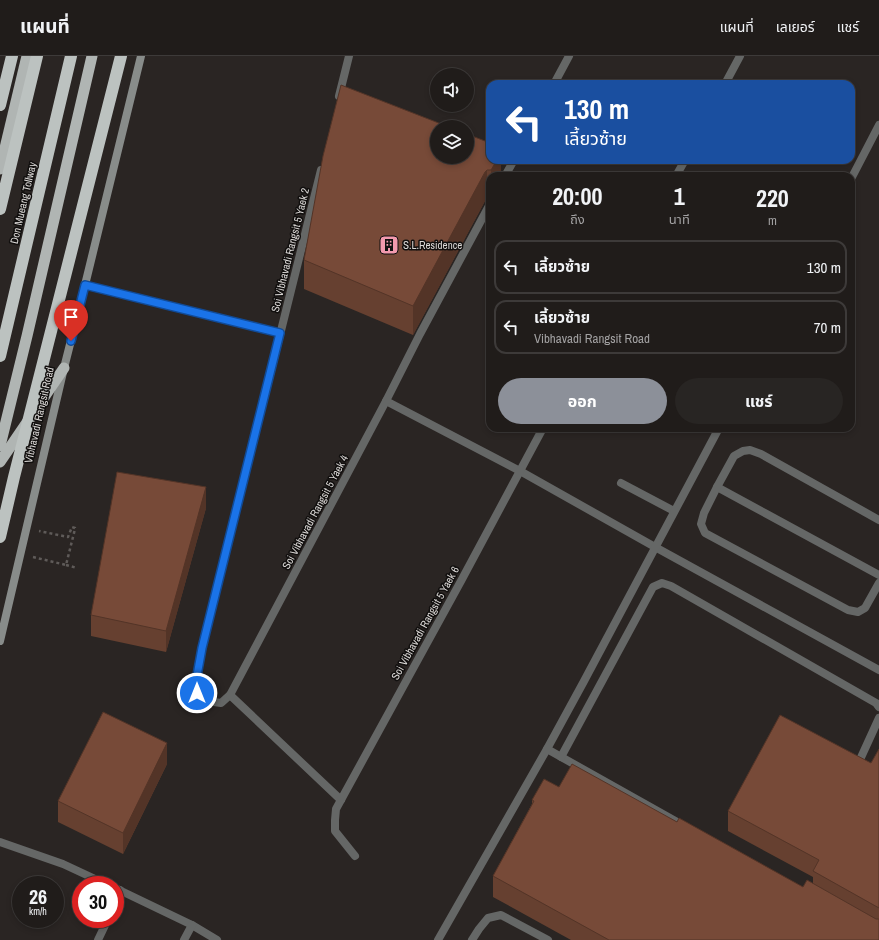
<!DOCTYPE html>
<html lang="th">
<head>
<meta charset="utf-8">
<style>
	:root { --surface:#201c1a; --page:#282523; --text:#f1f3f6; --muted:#a2a1a2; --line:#3d3a39; --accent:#8c9099 }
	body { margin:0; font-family:"Archivo Narrow","Noto Sans Thai",sans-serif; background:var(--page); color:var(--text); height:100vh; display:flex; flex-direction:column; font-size:15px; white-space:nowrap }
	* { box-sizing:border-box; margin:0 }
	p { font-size:13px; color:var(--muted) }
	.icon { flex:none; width:22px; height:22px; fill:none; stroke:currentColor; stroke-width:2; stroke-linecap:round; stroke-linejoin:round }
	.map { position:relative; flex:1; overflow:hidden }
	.sheet { position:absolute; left:486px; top:116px; width:369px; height:260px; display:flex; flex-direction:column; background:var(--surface); border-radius:12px; box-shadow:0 2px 6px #0003,0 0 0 1px var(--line) }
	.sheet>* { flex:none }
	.guide { position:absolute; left:486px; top:24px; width:369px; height:84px; border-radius:12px; box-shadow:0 2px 6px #0003,0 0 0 1px var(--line); background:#1a4fa0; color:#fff; overflow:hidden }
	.controls { position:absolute; left:430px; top:12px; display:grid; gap:8px }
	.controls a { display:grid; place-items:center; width:44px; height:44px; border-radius:50%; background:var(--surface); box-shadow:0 2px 6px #0003,0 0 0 1px var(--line); font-size:20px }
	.speed { position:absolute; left:12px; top:820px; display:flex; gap:8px; font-size:20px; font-weight:700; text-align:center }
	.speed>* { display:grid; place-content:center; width:52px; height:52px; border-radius:50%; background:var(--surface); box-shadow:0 2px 6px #0003,0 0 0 1px var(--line); line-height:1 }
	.speed small { font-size:10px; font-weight:400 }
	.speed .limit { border:6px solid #d22; background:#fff; color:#111 }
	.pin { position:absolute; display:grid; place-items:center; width:34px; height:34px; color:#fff; margin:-41px -17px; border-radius:50% 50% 50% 0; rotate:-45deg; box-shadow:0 0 4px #0007 }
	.pin .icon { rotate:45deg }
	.me { position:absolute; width:44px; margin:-22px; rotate:0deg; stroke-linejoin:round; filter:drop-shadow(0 0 3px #0008) }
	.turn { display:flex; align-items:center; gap:14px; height:84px; padding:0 12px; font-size:18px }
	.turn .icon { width:52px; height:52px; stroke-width:2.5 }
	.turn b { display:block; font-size:28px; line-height:34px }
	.eta { display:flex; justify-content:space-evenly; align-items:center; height:68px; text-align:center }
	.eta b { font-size:24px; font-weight:700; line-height:28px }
	.button { display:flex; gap:8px; margin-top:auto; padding:8px 12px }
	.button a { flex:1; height:46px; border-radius:24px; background:var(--accent); color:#fff; font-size:16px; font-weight:700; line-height:46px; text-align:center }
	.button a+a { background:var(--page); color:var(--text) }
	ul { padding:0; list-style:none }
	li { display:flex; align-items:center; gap:12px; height:54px; margin:0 8px 6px; padding:0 4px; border:2px solid var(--line); border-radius:12px }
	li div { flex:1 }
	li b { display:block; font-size:15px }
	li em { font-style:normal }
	header { display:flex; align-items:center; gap:24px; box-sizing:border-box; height:56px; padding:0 20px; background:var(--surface); border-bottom:1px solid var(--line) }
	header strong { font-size:19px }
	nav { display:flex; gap:22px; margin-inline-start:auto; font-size:14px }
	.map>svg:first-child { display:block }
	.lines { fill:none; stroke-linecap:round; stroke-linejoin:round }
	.path { stroke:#5f5b59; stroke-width:2.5; stroke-dasharray:3 3; stroke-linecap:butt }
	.service { stroke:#656766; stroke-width:8 }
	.minor { stroke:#656766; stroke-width:8 }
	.secondary { stroke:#888c8a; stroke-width:8 }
	.trunk { stroke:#b0b5b3; stroke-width:11 }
	.motorway { stroke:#bcc2c0; stroke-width:12 }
	.wall { fill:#664030 }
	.shaded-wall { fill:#533427 }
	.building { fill:#774a38; stroke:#533427 }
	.route-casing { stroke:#114b97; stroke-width:10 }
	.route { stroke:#1a73e8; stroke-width:7 }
	.labels { text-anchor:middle; stroke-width:3; stroke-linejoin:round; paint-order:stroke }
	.street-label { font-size:11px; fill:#dbd8d6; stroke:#110f0e }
	.poi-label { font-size:11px; fill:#dbd8d6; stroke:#110f0e; text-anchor:start }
</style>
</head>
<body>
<header>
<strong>แผนที่</strong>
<nav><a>แผนที่</a><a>เลเยอร์</a><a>แชร์</a></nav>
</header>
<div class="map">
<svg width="879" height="884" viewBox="0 0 879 884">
	<rect width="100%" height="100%" fill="#2a2523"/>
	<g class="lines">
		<g class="path">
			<path d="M33,501L66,509L75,473V472L72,471L68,481L39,475"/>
			<path d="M66,509L77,512"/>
		</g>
		<g class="service">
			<path d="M621,427L674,455"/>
			<path d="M717,431L879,519"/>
			<path d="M879,464L761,398L750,394L743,395L734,400L717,431L704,457L701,468L705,477L848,554L858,556L865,552L879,527"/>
			<path d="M547,693L686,771"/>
			<path d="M561,701L653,531L662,527L671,530L876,647L879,651"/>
			<path d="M858,708L879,662"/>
			<path d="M115,846L120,834"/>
			<path d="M98,884L108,863"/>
		</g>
		<g class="minor">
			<path d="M554,28L569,0"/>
			<path d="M725,28L740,0"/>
			<path d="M339,40L349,0"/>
			<path d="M505,120L514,104"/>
			<path d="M676,120L685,104"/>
			<path d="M851,123L879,69"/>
			<path d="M85,229L280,277"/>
			<path d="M386,345L520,415L655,491L879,614"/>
			<path d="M230,639L221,647L207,645L197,637L196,625L202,592L321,114"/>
			<path d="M341,744L230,639L386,345L420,278L490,148"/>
			<path d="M0,786L63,808L108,829"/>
			<path d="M355,800L335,775V764L336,753L461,525L543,372"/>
			<path d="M115,832L192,869L217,884"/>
			<path d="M184,884L192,869"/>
			<path d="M438,884L547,693L583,627L719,372"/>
			<path d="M472,884L479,873L488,862L501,859L548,884"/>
		</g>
		<path class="secondary" d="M0,585L64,312L85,229L141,0"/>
		<g class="trunk">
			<path d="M0,113L27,0"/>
			<path d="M0,390L27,280L92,0"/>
			<path d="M0,406L64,312"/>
		</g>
		<g class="motorway">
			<path d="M0,49L12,0"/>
			<path d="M0,153L37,0"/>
			<path d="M0,300L71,0"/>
			<path d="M0,481L14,421L121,0"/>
		</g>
	</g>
	<g class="wall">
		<path d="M501,104V120H490V143H487L485,145L413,279L304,233V204Z"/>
		<path d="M206,452L166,596L91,580V559Z"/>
		<path d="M879,693V884H571L493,841V820L532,748V744L559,731L677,766L803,831L813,828V821L728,775V755L871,707Z"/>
		<path d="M167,708L123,798L58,766V745Z"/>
	</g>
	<g class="shaded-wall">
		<path d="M497,104H501V120H491V114Z"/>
		<path d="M487,114V143L485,145L413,279V250L485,116Z"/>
		<path d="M206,431V452L166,596V575Z"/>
		<path d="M167,687V708L123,798V777Z"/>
	</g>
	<g class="building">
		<path d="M341,29L449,71H437V101H467V78L490,87V104H497L491,114H487L485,116L413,250L304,204L323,100Z"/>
		<path d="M117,416L206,431L166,575L91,559Z"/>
		<path d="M103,656L167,687L123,777L58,745Z"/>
		<path d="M780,659L871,707L879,693V852L813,815L819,804L728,755Z"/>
		<path d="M572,708L677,766L679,762L803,831L807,824L876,863H879V884H609L493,820L534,745L532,744L544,723L559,731Z"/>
	</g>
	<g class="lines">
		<defs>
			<path id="route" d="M71,285L85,229L280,277L202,592L196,625L197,637"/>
		</defs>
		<use href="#route" class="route-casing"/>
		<use href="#route" class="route"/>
	</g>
	<defs>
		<symbol id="building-square" viewBox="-11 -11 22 22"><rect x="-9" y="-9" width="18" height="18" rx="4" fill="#f29aae" stroke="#110f0e"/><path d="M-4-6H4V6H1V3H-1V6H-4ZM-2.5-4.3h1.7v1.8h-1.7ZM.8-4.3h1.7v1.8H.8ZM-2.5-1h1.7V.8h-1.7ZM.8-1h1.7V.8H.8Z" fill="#111"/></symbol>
	</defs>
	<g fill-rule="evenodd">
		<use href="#building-square" x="378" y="178" width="22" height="22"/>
	</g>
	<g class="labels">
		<g class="street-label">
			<text transform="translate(23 147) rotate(-77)" y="4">Don Mueang Tollway</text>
			<text transform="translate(290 194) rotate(-76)" y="4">Soi Vibhavadi Rangsit 5 Yaek 2</text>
			<text transform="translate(39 359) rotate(-77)" y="4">Vibhavadi Rangsit Road</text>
			<text transform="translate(315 456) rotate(-62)" y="4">Soi Vibhavadi Rangsit 5 Yaek 4</text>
			<text transform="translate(425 567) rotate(-61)" y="4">Soi Vibhavadi Rangsit 5 Yaek 6</text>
		</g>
		<g class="poi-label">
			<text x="403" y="193">S.L.Residence</text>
		</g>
	</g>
</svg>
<div class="controls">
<a><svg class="icon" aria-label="sound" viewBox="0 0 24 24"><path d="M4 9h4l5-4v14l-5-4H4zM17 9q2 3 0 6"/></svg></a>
<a><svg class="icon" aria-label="layers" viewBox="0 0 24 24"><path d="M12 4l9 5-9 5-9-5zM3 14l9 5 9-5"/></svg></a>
</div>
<div class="speed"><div>26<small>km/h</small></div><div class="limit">30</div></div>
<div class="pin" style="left:71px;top:285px;background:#d93025"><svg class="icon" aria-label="arrive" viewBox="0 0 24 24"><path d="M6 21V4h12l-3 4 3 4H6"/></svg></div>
<svg class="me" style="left:197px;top:637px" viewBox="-20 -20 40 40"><circle r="17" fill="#1a73e8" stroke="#fff" stroke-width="3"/><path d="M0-11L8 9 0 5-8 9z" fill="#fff"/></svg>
<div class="guide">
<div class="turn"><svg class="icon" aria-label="left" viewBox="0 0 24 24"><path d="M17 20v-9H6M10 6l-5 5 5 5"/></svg><div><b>130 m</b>เลี้ยวซ้าย</div></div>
</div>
<section class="sheet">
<div class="eta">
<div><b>20:00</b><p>ถึง</p></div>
<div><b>1</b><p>นาที</p></div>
<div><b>220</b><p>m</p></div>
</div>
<ul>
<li><svg class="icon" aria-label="left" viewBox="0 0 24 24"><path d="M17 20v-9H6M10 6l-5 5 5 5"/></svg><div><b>เลี้ยวซ้าย</b></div><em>130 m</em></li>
<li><svg class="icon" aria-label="left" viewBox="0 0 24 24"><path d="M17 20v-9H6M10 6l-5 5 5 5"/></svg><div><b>เลี้ยวซ้าย</b><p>Vibhavadi Rangsit Road</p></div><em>70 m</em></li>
</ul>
<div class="button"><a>ออก</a><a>แชร์</a></div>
</section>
</div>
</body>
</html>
